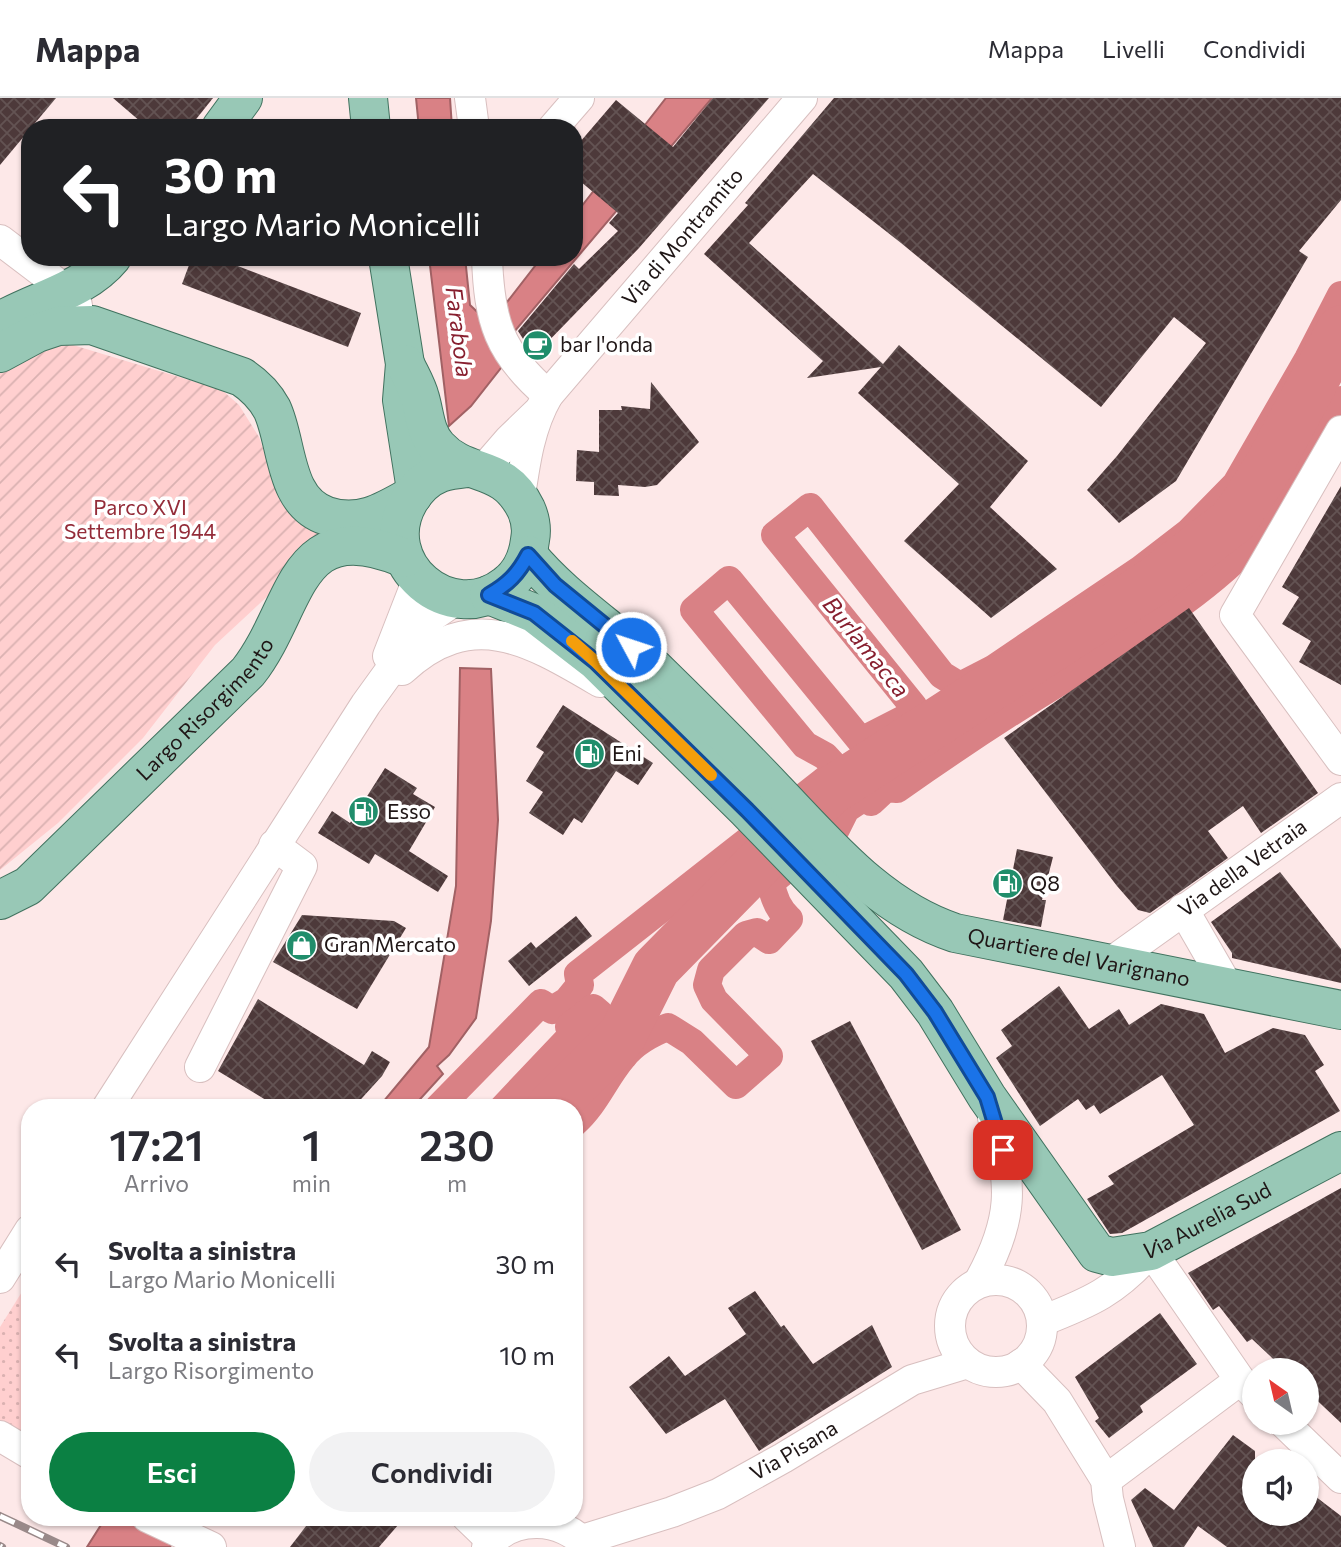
<!DOCTYPE html>
<html lang="it">
<head>
<meta charset="utf-8">
<style>
	:root { --surface:#fff; --page:#f2f2f3; --text:#2b2b33; --muted:#7c7c81; --line:#e1e1e2; --accent:#0b8043 }
	body { margin:0; font-family:Commissioner,sans-serif; background:var(--page); color:var(--text); height:100vh; display:flex; flex-direction:column; font-size:26px; white-space:nowrap }
	* { box-sizing:border-box; margin:0 }
	p { font-size:23px; color:var(--muted) }
	.icon { flex:none; width:38px; height:38px; fill:none; stroke:currentColor; stroke-width:2; stroke-linecap:round; stroke-linejoin:round }
	.map { position:relative; flex:1; overflow:hidden }
	.details { position:absolute; left:21px; top:1001px; width:562px; height:427px; display:flex; flex-direction:column; background:var(--surface); border-radius:28px; box-shadow:0 2px 5px #0004 }
	.details>* { flex:none }
	.top-card { position:absolute; left:21px; top:21px; width:562px; height:147px; border-radius:28px; box-shadow:0 2px 5px #0004; background:#202124; color:#fff; overflow:hidden }
	.needle { width:46px; rotate:326deg }
	.tools { position:absolute; left:1242px; top:1260px; display:grid; gap:14px }
	.tools a { display:grid; place-items:center; width:77px; height:77px; border-radius:50%; background:var(--surface); box-shadow:0 2px 5px #0004; font-size:35px }
	.pin { position:absolute; display:grid; place-items:center; width:60px; height:60px; color:#fff; margin:-30px; border-radius:14px; box-shadow:0 4px 10px #0006 }
	.me { position:absolute; width:77px; margin:-38px; rotate:310deg; stroke-linejoin:round; filter:drop-shadow(0 0 5px #0008) }
	.turn { display:flex; align-items:center; gap:24px; height:147px; padding:0 28px; font-size:32px }
	.turn .icon { width:91px; height:91px; stroke-width:2.5 }
	.turn b { display:block; font-size:49px; line-height:60px }
	.eta { display:flex; justify-content:space-evenly; align-items:center; height:119px; text-align:center }
	.eta b { font-size:42px; font-weight:600; line-height:49px }
	.action { display:flex; gap:14px; margin-top:auto; padding:14px 28px }
	.action a { flex:1; height:80px; border-radius:42px; background:var(--accent); color:#fff; font-size:28px; font-weight:600; line-height:80px; text-align:center }
	.action a+a { background:var(--page); color:var(--text) }
	ul { padding:0; list-style:none }
	li { display:flex; align-items:center; gap:21px; height:91px; padding:0 28px }
	li div { flex:1 }
	li b { display:block; font-size:26px }
	li em { font-style:normal }
	header { display:flex; align-items:center; gap:42px; box-sizing:border-box; height:98px; padding:0 35px; background:var(--surface); border-bottom:2px solid var(--line) }
	header strong { font-size:33px }
	nav { display:flex; gap:38px; margin-inline-start:auto; font-size:24px }
	.map>svg:first-child { display:block }
	.grass { fill:url(#grass-dots) }
	.garden { fill:url(#garden-furrows) }
	.water { fill:#d98185; stroke:#a16164; stroke-width:2 }
	.lines { fill:none; stroke-linecap:round; stroke-linejoin:round }
	.canal { stroke:#d98185; stroke-width:28 }
	.river { stroke:#d98185; stroke-width:49 }
	.building { fill:url(#building-cross-hatch) }
	.minor-casing { stroke:#d8bfbf; stroke-width:32 }
	.major-casing { stroke:#41725f; stroke-width:40 }
	.minor { stroke:#fff; stroke-width:30 }
	.major { stroke:#98c8b6; stroke-width:38 }
	.rail-casing { stroke:#998989; stroke-width:8 }
	.rail { stroke:#fff; stroke-width:5; stroke-dasharray:16; stroke-linecap:butt }
	.route-casing { stroke:#114b97; stroke-width:18 }
	.route { stroke:#1a73e8; stroke-width:12 }
	.slow { stroke:#f59e0b; stroke-width:12 }
	.labels { text-anchor:middle; stroke-width:7; stroke-linejoin:round; paint-order:stroke }
	.street-label { font-size:21px; fill:#1f1616; stroke:#fff }
	.poi-label { font-size:21px; fill:#1f1616; stroke:#fff; text-anchor:start }
	.park-label { font-size:21px; fill:#942c39; stroke:#fff }
	.water-label { font-size:23px; font-style:italic; fill:#871f2f; stroke:#fff }
</style>
</head>
<body>
<header>
<strong>Mappa</strong>
<nav><a>Mappa</a><a>Livelli</a><a>Condividi</a></nav>
</header>
<div class="map">
<svg width="1341" height="1449" viewBox="0 0 1341 1449">
	<defs>
		<pattern id="grass-dots" width="8" height="8" patternUnits="userSpaceOnUse" patternTransform="scale(1.75)"><rect width="8" height="8" fill="#ffcfcf"/><path d="M2 2h.1M6 6h.1" fill="none" stroke="#dab1b1" stroke-width="1.8" stroke-linecap="round"/></pattern>
		<pattern id="garden-furrows" width="10" height="10" patternUnits="userSpaceOnUse" patternTransform="scale(1.75)"><rect width="10" height="10" fill="#ffcfcf"/><path d="M-1 1l2-2M0 10L10 0M9 11l2-2" fill="none" stroke="#dab1b1"/></pattern>
		<pattern id="building-cross-hatch" width="8" height="8" patternUnits="userSpaceOnUse" patternTransform="scale(1.75)"><rect width="8" height="8" fill="#4d393a"/><path d="M0 0l8 8M0 8l8-8" fill="none" stroke="#635353"/></pattern>
	</defs>
	<rect width="100%" height="100%" fill="#fde8e8"/>
	<path class="grass" d="M30,1181V1347L0,1328V1229Z"/>
	<path class="garden" d="M63,244L222,292L239,307L259,339L276,387L340,431L215,547L143,640L58,725L0,772V273Z"/>
	<g class="water">
		<path d="M416,0H450L452,30H419Z"/>
		<path d="M666,0H712L508,241L504,266L471,308L449,328L429,159H465L470,207L490,226L542,159H574V118Z"/>
		<path d="M460,570L491,571L498,722L491,823L476,920L449,957L437,968L443,976L412,1010H378L429,949L456,788Z"/>
		<path d="M106,1419H190L181,1429L170,1449H87Z"/>
	</g>
	<g class="lines">
		<g class="canal">
			<path d="M438,1010L541,905L552,912L567,903L580,887L578,876L838,672L825,658L805,647L694,512L729,482L861,643L906,620L914,609L775,437L810,409L942,577L960,588L993,571L1141,471L1189,434L1236,386L1308,261L1341,197"/>
			<path d="M503,1010L573,936L569,929L593,910L600,916L604,926C592,957 554,986 530,1010"/>
			<path d="M574,1025C595,1007 605,980 623,959C634,945 652,935 668,929L692,944L736,987L769,958L714,902L707,887L711,872L746,837L757,834L769,842L789,821C778,811 773,799 771,784L836,731L846,711L864,699L871,704L886,690L897,691C951,653 1005,617 1061,583C1127,542 1197,502 1251,446C1289,408 1315,349 1341,302"/>
		</g>
		<path class="river" d="M550,1010L622,938L656,870L829,694L1156,482L1234,422L1267,371L1341,232"/>
	</g>
	<g class="building">
		<path d="M0,0H56L0,67Z"/>
		<path d="M113,0H213L189,30H148Z"/>
		<path d="M713,0H769L639,150L534,258L518,233L574,166L579,171L618,133L609,125L618,115L574,78V51L616,2L673,49Z"/>
		<path d="M834,0H1341V102L1299,153L1308,159L1176,383L1119,425L1087,392L1117,358L1206,245L1174,219L1101,309L901,145L813,76L749,145L883,266L899,247L1028,363L990,409L1057,471L991,520L904,443L959,386L858,295L881,269L807,280L823,263L704,156L748,107L745,105Z"/>
		<path d="M192,159H214L361,215L348,249L182,186Z"/>
		<path d="M651,284L699,344L657,387L645,389L618,387L619,398L594,397V384L576,383L577,352L599,354V312H622L621,308L650,311Z"/>
		<path d="M1341,388V587L1299,564L1311,543L1282,526L1299,499L1282,489Z"/>
		<path d="M1189,510L1318,695L1261,735L1243,708L1208,733L1228,760L1150,815L1138,812L1117,788L1004,640Z"/>
		<path d="M563,607L653,665L638,687L616,673L582,725L574,720L563,737L529,715L543,694L526,683L544,654L536,649Z"/>
		<path d="M385,670L417,690L413,696L435,709L409,753L448,778L438,794L375,756L369,766L318,735L332,713L350,725Z"/>
		<path d="M1017,751L1053,759L1042,802H1046L1041,829L1003,822Z"/>
		<path d="M1280,774L1341,851V885L1232,860V855L1211,824Z"/>
		<path d="M302,817L394,823L406,830L357,911L273,864Z"/>
		<path d="M576,818L592,838L529,888L508,863L531,844L536,850Z"/>
		<path d="M1059,888L1089,931L1119,911L1129,927L1161,906L1204,916L1225,955L1273,930L1305,937L1324,967L1315,973L1340,1013L1122,1135L1110,1136L1087,1101L1114,1086L1108,1078L1194,1027L1162,977L1100,1016L1094,1007L1086,1012L1078,1001L1040,1028L996,960L1012,948L1001,932Z"/>
		<path d="M258,901L364,967L372,953L390,964L382,978L353,1010H279L218,973Z"/>
		<path d="M850,923L961,1132L922,1152L811,943Z"/>
		<path d="M1341,1090V1325L1307,1293V1272H1285L1252,1241L1247,1244L1219,1208L1213,1212L1188,1175Z"/>
		<path d="M755,1193L781,1229L784,1227L813,1266L872,1227L892,1269L759,1353L725,1301L666,1336L629,1289L669,1258L685,1278L746,1236L728,1210Z"/>
		<path d="M1160,1215L1197,1266L1140,1308L1143,1314L1109,1340L1095,1323L1099,1320L1075,1279Z"/>
		<path d="M1233,1337L1255,1353V1416H1307V1392L1341,1418V1449H1227L1198,1428L1184,1449H1153L1131,1402L1145,1390L1174,1412Z"/>
		<path d="M313,1419H405L379,1449H290Z"/>
	</g>
	<g class="lines">
		<defs>
			<g id="minor">
				<path d="M470,0L474,30"/>
				<path d="M553,30L579,0"/>
				<path d="M0,142L66,192L77,207"/>
				<path d="M487,159C489,223 499,255 548,297"/>
				<path d="M1341,333L1235,517L1341,662"/>
				<path d="M483,372L509,342L538,314"/>
				<path id="s1" d="M520,398C525,363 530,328 548,297L802,0"/>
				<path d="M388,558L418,481"/>
				<path d="M402,572C472,507 530,543 600,584"/>
				<path d="M1183,811L1228,889"/>
				<path id="s2" d="M1110,865L1341,700"/>
				<path d="M200,969L302,768L274,747"/>
				<path d="M107,1010L366,606L423,527L435,516L457,501"/>
				<path d="M0,1180L30,1132"/>
				<circle cx="996" cy="1228" r="46"/>
				<path d="M979,1184C1013,1123 1014,1086 993,1020"/>
				<path d="M1042,1223C1091,1204 1116,1193 1151,1153L1240,1282L1255,1297"/>
				<path d="M1021,1266L1057,1303L1106,1382L1108,1401L1120,1449"/>
				<path d="M1284,1325L1341,1380"/>
				<path d="M0,1338L30,1356"/>
				<path d="M1106,1382L1240,1282"/>
				<path d="M147,1419L211,1449"/>
				<path d="M467,1419L492,1443"/>
				<path id="s3" d="M582,1442L672,1414L718,1396L783,1360L912,1282L968,1265"/>
				<path d="M487,1449C512,1416 562,1418 588,1449"/>
			</g>
			<g id="major">
				<path d="M368,0L371,30"/>
				<path d="M221,30L243,0"/>
				<path d="M388,159L405,266L402,302L416,392"/>
				<path d="M0,223C37,202 85,192 112,159"/>
				<path d="M0,255L37,235L58,228L92,227L242,279C254,287 265,298 272,311C288,345 283,404 327,418C360,429 385,413 413,397"/>
				<path d="M405,266C410,277 417,288 420,300C425,317 425,335 438,349C467,381 503,364 526,411C530,420 532,432 530,442C528,459 521,476 506,487C450,531 373,465 409,403C416,391 427,380 440,375C448,372 457,371 466,370"/>
				<path id="s4" d="M528,457C564,501 613,531 654,570C695,610 735,650 774,691C828,747 879,810 955,835L1341,912"/>
				<path id="s5" d="M489,497L534,515L596,563L747,712L906,876L935,914L987,999L1097,1155L1112,1159L1151,1153L1341,1053"/>
				<path id="s6" d="M0,802L28,788L248,574C299,509 292,413 404,460"/>
			</g>
		</defs>
		<use href="#minor" class="minor-casing"/>
		<use href="#major" class="major-casing"/>
		<use href="#minor" class="minor"/>
		<use href="#major" class="major"/>
		<defs>
			<g id="rail">
				<path d="M0,1418L66,1449"/>
				<path d="M0,1448L2,1449"/>
			</g>
		</defs>
		<use href="#rail" class="rail-casing"/>
		<use href="#rail" class="rail"/>
	</g>
	<g class="lines">
		<defs>
			<path id="route" d="M631,549L555,487L528,457C518,476 508,486 489,497L534,515L596,564L747,712L906,876L935,914L987,999L1003,1052"/>
		</defs>
		<use href="#route" class="route-casing"/>
		<use href="#route" class="route"/>
		<path class="slow" d="M572,543L596,564L711,677"/>
	</g>
	<defs>
		<symbol id="cafe-disc" viewBox="-11 -11 22 22"><circle r="9.5" fill="#208d6b" stroke="#fff"/><path d="M-5.5-4.5H6V0H3Q3 3.5 0 3.5H-2.5Q-5.5 3.5-5.5 0ZM3-3.2v2h1.7v-2ZM-6 4.5H4V6H-6Z" fill="#fff"/></symbol>
		<symbol id="fuel-disc" viewBox="-11 -11 22 22"><circle r="9.5" fill="#208d6b" stroke="#fff"/><path d="M-5.5-6h7V0h2V4h1.3V-2.5L3-4.5l.8-.8L6-3V5H2.5V1h-1V6h-7ZM-4.2-4.7v3.2H.2V-4.7Z" fill="#fff"/></symbol>
		<symbol id="shop-disc" viewBox="-11 -11 22 22"><circle r="9.5" fill="#208d6b" stroke="#fff"/><path d="M-5-2.5h2.3a2.7 3.5 0 0 1 5.4 0H5L5.5 6h-11ZM-1.5-2.5h3a1.5 2.3 0 0 0-3 0Z" fill="#fff"/></symbol>
	</defs>
	<g fill-rule="evenodd">
		<use href="#cafe-disc" x="520" y="230" width="35" height="35"/>
		<use href="#fuel-disc" x="572" y="638" width="35" height="35"/>
		<use href="#fuel-disc" x="346" y="696" width="35" height="35"/>
		<use href="#fuel-disc" x="990" y="768" width="35" height="35"/>
		<use href="#shop-disc" x="284" y="830" width="35" height="35"/>
	</g>
	<g class="labels">
		<g class="street-label">
			<text dy="7" stroke="none"><textPath href="#s1" startOffset="313">Via di Montramito</textPath></text>
			<text dy="7" stroke="none"><textPath href="#s6" startOffset="282">Largo Risorgimento</textPath></text>
			<text dy="7" stroke="none"><textPath href="#s2" startOffset="163">Via della Vetraia</textPath></text>
			<text dy="7" stroke="none"><textPath href="#s4" startOffset="700">Quartiere del Varignano</textPath></text>
			<text dy="7" stroke="none"><textPath href="#s5" startOffset="1024">Via Aurelia Sud</textPath></text>
			<text dy="7" stroke="none"><textPath href="#s3" startOffset="231">Via Pisana</textPath></text>
		</g>
		<g class="poi-label">
			<text x="560" y="254">bar l'onda</text>
			<text x="612" y="663">Eni</text>
			<text x="387" y="721">Esso</text>
			<text x="1030" y="793">Q8</text>
			<text x="324" y="854">Gran Mercato</text>
		</g>
		<g class="park-label">
			<text x="140" y="417">Parco XVI<tspan x="140" dy="24">Settembre 1944</tspan></text>
		</g>
		<g class="water-label">
			<text transform="translate(459 234) rotate(83)" y="8">Farabola</text>
			<text transform="translate(866 549) rotate(51)" y="8">Burlamacca</text>
		</g>
	</g>
</svg>
<div class="tools">
<a><svg class="needle" viewBox="-14 -14 28 28"><path d="M0-13l5 13h-10z" fill="#e53935"/><path d="M0 13l5-13h-10z" fill="#7c7c81"/></svg></a>
<a><svg class="icon" aria-label="sound" viewBox="0 0 24 24"><path d="M4 9h4l5-4v14l-5-4H4zM17 9q2 3 0 6"/></svg></a>
</div>
<div class="pin" style="left:1003px;top:1052px;background:#d93025"><svg class="icon" aria-label="arrive" viewBox="0 0 24 24"><path d="M6 21V4h12l-3 4 3 4H6"/></svg></div>
<svg class="me" style="left:631px;top:549px" viewBox="-20 -20 40 40"><circle r="17" fill="#1a73e8" stroke="#fff" stroke-width="3"/><path d="M0-11L8 9 0 5-8 9z" fill="#fff"/></svg>
<div class="top-card">
<div class="turn"><svg class="icon" aria-label="left" viewBox="0 0 24 24"><path d="M17 20v-9H6M10 6l-5 5 5 5"/></svg><div><b>30 m</b>Largo Mario Monicelli</div></div>
</div>
<section class="details">
<div class="eta">
<div><b>17:21</b><p>Arrivo</p></div>
<div><b>1</b><p>min</p></div>
<div><b>230</b><p>m</p></div>
</div>
<ul>
<li><svg class="icon" aria-label="left" viewBox="0 0 24 24"><path d="M17 20v-9H6M10 6l-5 5 5 5"/></svg><div><b>Svolta a sinistra</b><p>Largo Mario Monicelli</p></div><em>30 m</em></li>
<li><svg class="icon" aria-label="left" viewBox="0 0 24 24"><path d="M17 20v-9H6M10 6l-5 5 5 5"/></svg><div><b>Svolta a sinistra</b><p>Largo Risorgimento</p></div><em>10 m</em></li>
</ul>
<div class="action"><a>Esci</a><a>Condividi</a></div>
</section>
</div>
</body>
</html>
